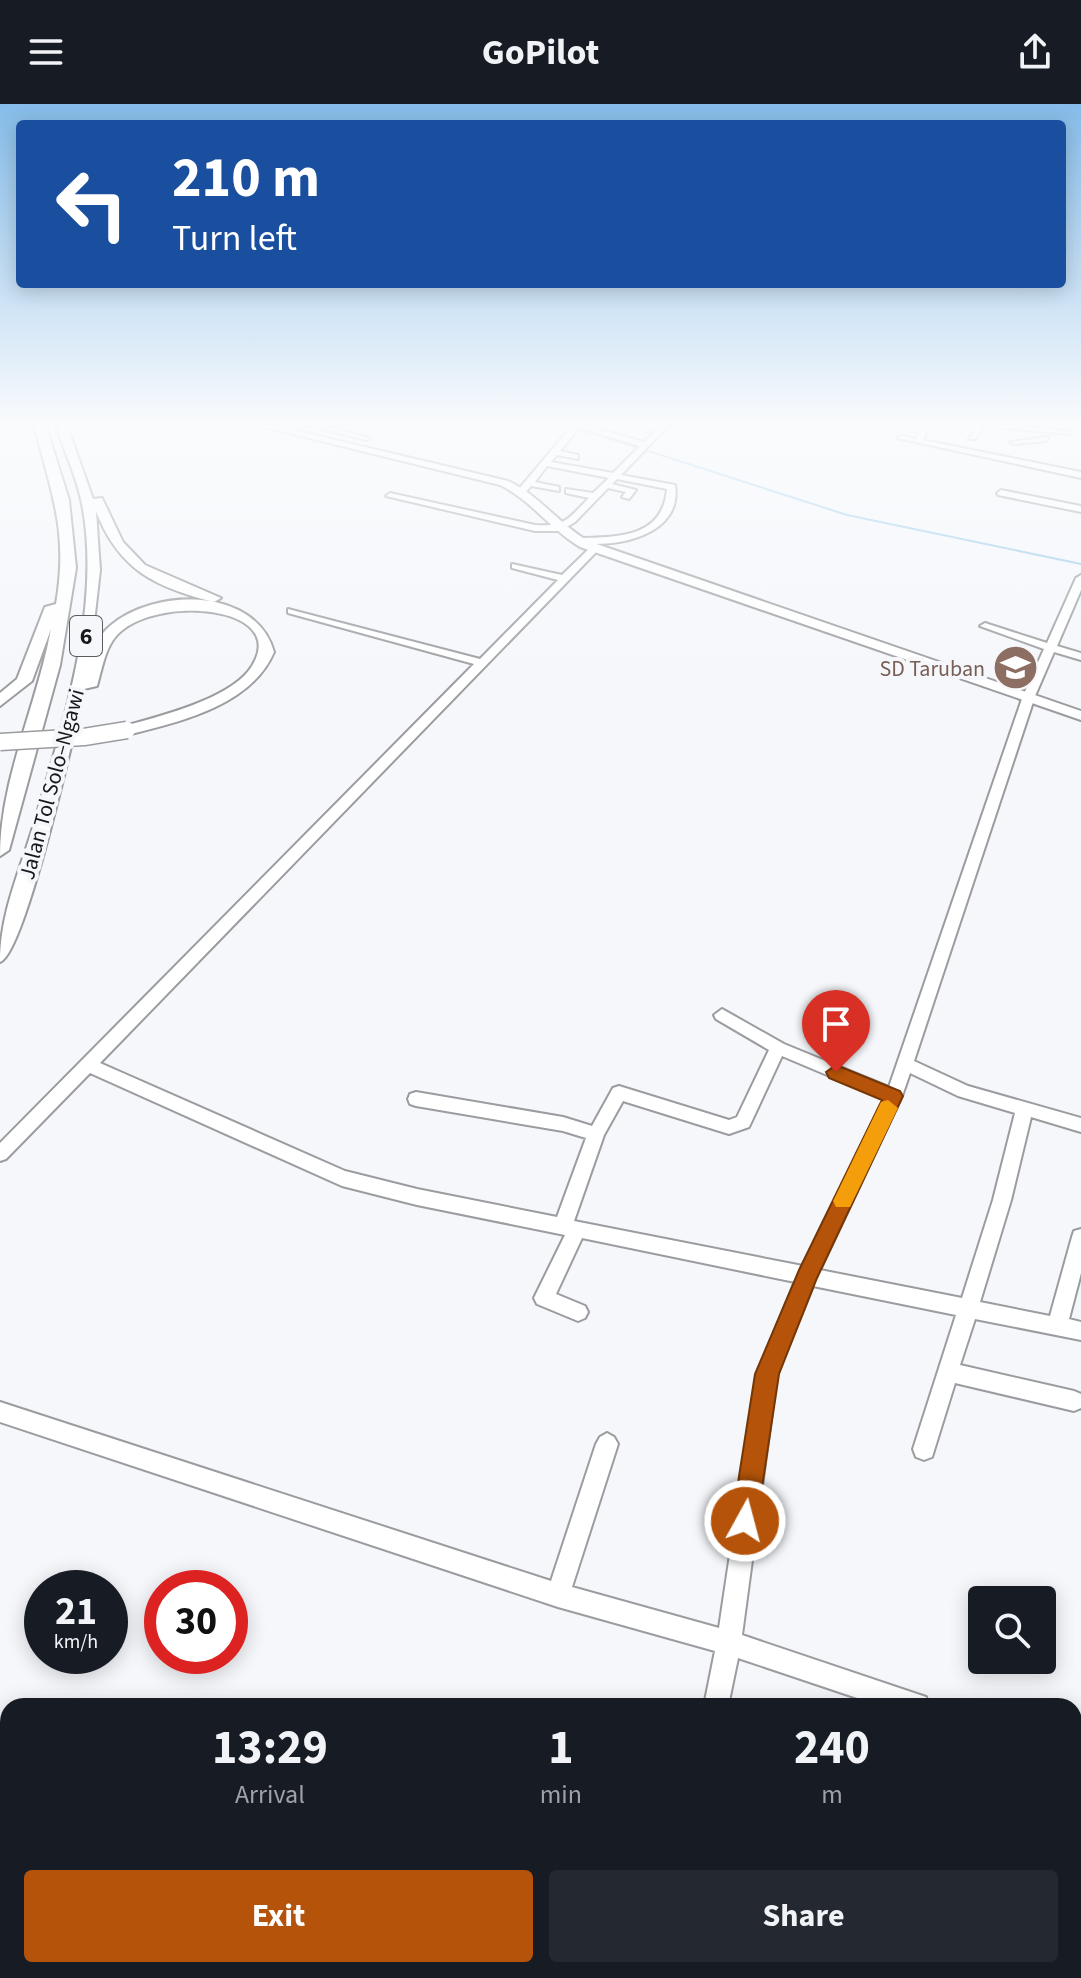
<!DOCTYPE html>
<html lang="en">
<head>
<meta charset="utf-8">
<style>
	:root { --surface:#171b24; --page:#242831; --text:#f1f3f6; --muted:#9ea1a6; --accent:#b45309 }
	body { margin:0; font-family:"Source Sans 3",sans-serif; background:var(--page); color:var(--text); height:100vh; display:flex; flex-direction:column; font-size:30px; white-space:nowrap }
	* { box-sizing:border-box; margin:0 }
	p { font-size:26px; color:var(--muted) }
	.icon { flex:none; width:44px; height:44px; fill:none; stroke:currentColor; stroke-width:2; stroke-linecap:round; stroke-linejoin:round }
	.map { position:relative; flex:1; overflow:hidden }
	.details { position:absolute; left:0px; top:1594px; width:1082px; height:280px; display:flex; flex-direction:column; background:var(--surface); border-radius:24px 24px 0 0; box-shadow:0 4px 20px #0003 }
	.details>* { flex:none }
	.top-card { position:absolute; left:16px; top:16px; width:1050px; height:168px; border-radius:8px; box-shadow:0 4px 20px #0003; background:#1a4fa0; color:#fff; overflow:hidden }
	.tools { position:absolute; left:968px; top:1482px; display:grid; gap:16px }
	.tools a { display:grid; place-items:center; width:88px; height:88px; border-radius:8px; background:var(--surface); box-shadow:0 4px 20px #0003; font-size:40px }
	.speed { position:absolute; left:24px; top:1466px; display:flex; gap:16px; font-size:40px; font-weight:700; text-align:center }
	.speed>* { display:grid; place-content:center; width:104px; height:104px; border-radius:50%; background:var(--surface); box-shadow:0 4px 20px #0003; line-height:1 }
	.speed small { font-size:20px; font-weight:400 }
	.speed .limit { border:12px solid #d22; background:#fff; color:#111 }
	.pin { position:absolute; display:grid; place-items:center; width:68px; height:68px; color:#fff; margin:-82px -34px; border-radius:50% 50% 50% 0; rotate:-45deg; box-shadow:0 0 8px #0007 }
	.pin .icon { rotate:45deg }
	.me { position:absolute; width:88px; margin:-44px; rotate:7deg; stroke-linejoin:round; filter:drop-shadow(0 0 6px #0008) }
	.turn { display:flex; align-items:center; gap:28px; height:168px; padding:0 24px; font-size:36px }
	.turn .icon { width:104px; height:104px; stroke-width:2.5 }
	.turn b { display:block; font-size:56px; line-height:68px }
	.eta { display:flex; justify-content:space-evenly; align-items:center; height:136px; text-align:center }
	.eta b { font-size:48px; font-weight:700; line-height:56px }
	.button { display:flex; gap:16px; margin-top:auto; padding:16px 24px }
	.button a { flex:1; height:92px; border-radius:8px; background:var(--accent); color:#fff; font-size:32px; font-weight:700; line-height:92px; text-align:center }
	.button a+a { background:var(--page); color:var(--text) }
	header { display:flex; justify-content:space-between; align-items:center; height:104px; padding:0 24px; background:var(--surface); font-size:36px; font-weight:700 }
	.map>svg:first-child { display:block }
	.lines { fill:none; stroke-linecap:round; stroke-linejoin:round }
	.stream { stroke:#92c8ea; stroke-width:2 }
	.minor-casing { stroke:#9a9c9f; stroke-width:4 }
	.major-casing { stroke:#9a9c9f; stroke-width:4 }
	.highway-casing { stroke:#9a9c9f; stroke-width:4 }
	.minor { fill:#fff; fill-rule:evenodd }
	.major { fill:#fff; fill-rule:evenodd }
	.highway { fill:#fff; fill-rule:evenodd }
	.highway-bridge-casing { stroke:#9a9c9f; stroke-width:19; stroke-linecap:butt }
	.highway-bridge { stroke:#fff; stroke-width:16 }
	.route { fill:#b45309; stroke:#753606; stroke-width:2 }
	.slow { fill:#f59e0b }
	.labels { text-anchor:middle; stroke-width:8; stroke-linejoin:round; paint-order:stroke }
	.far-education-label { font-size:22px; fill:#785e54; stroke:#f5f7fb; text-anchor:end }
	.far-street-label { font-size:22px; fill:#18191a; stroke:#f5f7fb }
	.shield { fill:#f5f7fb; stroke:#5a5c5e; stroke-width:2 }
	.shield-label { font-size:24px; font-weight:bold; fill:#18191a }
</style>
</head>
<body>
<header><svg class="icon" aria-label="menu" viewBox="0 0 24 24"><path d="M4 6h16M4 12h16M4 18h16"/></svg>GoPilot<svg class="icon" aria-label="share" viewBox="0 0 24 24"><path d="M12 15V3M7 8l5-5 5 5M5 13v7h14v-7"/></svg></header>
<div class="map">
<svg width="1081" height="1874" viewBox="0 0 1081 1874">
	<rect width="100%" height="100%" fill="#f5f7fb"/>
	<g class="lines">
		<g class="stream">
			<path d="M560,319L574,324"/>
			<path d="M583,326L847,411L1081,460"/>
		</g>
		<defs>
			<g id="minor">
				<path d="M300,319H312L370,334L366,336Z"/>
				<path d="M566,319H577L644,338L663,319H671L621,371L675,381C683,431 617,444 580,439V435L583,434C622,433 663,432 667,385L617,375L612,380L636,386L629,395L622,393L626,388L608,384L575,418L560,427H535L386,392L390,389L535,421C566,423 569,414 589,394L566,389V385L593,389L609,374L547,362L535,378L559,383V387L531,382L524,390H518V386L572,322ZM579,324L640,342L613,369L551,358L557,351L578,355V351L560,347Z"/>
				<path d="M923,319H931L923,336L1081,368V374L897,334L901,332L916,335Z"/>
				<path d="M978,319H1001L1072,328L1068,330L984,322L975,335H969Z"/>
				<path d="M1049,333L1046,337L1014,340L1010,338Z"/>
				<path d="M1001,386L1081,402V408L998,391L997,389Z"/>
				<path d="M592,442L600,444L100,959L345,1067L417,1085L557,1113L586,1034L563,1027L416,1002L410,1000L408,995L410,990L416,988L563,1013L592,1022L613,984L619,982L729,1016L737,1013L769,946L716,915L714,911L722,905L784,940L889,983L1023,592L1044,545L980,522L985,519L1047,539L1076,474L1081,471V486L1057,542L1081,549V556L1054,548L1035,592L914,957L968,982L1081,1014V1028L1031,1013L1011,1096L980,1198L1050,1212L1072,1133L1074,1127L1081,1125V1169L1069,1215L1081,1218V1236L975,1215L960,1261L1074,1287L1081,1290V1304L1074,1307L955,1279L932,1353L924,1356L916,1353L913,1345L956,1211L813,1182L777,1270L742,1531L917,1590L926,1593L929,1602H881L738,1554L728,1602H704L715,1547L558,1503L0,1318V1298L551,1477L596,1340L600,1333L607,1329L614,1333L618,1340L572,1483L719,1524L757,1270L795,1178L582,1134L556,1190L585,1202L588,1208L585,1214L578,1217L537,1200L534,1194L565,1131L417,1101L342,1082L90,969L6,1055L0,1057V1039L474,560L288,509V505L480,555L558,476L512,464V460L562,471ZM782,952L884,995L803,1162L574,1117L604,1031L623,997L729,1030L749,1023ZM910,969L958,992L1015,1009L993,1096L962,1194L820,1166L902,992Z"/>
				<path d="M1074,1642L1081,1644V1670L1074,1668Z"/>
				<path d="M648,1866H676L674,1874H646Z"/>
			</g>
			<path id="major" d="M248,319H264L508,377C539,391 559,420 588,437L1081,607V616L580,443C550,425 531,396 500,381Z"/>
			<g id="highway">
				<path d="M34,319H45L69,396L76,464L60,561L9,746L0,752C0,675 37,601 51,525L32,577L0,602V589L17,575L45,503L56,500C69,424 50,388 34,319Z"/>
				<path d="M55,319H66L93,395L102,394L123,438L145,461L221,494L214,498C155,483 119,466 96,407L100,466L90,554C95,542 100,530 110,522C155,483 256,483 274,548C251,602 179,618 127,631L119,626L121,623C157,613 232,595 252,562C290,501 155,490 117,531C105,544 102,565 97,582L84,585C76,622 25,851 0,858C0,810 19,769 33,723C61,624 101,510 83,405C78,375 64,347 55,319Z"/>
			</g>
		</defs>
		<use href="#minor" class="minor-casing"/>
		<use href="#major" class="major-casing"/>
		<use href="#highway" class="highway-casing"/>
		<use href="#minor" class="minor"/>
		<use href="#major" class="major"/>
		<use href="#highway" class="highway"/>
		<defs>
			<path id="highway-bridge" d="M0,638L84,633L127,626"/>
		</defs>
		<use href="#highway-bridge" class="highway-bridge-casing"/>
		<use href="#highway-bridge" class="highway-bridge"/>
	</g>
	<linearGradient id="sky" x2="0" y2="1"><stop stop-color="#85bce9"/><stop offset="0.55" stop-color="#fafbfd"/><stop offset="1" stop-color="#fafbfd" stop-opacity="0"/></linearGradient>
	<rect width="1081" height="581" fill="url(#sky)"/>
	<path class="route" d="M836,961L900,987L903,992L817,1174L779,1270L757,1417L754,1426L745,1430L736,1426L732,1417L755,1270L799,1166L882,996L829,974L826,968Z"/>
	<path class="slow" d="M888,996L898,1004L850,1103H836L833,1097L836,1091L881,998Z"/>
	<defs>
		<symbol id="school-disc" viewBox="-11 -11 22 22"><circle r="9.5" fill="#8d6e63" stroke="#f5f7fb"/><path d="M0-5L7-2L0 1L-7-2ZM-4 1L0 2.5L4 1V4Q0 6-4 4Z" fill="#fff"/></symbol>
	</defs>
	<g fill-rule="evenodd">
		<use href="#school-disc" x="990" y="538" width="51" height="51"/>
	</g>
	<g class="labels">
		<g class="far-education-label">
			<text x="985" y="572">SD Taruban</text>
		</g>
		<g class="far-street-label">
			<text transform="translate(51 680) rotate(-75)" y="8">Jalan Tol Solo–Ngawi</text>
		</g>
		<rect class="shield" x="70" y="512" width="32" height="40" rx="6"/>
		<g class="shield-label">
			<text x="86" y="540">6</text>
		</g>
	</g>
</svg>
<div class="tools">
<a><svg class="icon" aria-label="search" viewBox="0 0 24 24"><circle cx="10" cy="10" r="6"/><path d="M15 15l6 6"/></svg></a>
</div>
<div class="speed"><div>21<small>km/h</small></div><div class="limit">30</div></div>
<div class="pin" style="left:836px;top:968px;background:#d93025"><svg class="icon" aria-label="arrive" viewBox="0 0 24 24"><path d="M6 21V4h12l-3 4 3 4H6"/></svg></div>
<svg class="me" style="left:745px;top:1417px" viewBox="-20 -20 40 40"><circle r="17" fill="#b45309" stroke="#fff" stroke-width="3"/><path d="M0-11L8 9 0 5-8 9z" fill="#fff"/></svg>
<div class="top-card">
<div class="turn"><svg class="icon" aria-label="left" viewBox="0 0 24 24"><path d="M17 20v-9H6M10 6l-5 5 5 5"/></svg><div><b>210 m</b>Turn left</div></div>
</div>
<section class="details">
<div class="eta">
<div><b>13:29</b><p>Arrival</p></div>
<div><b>1</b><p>min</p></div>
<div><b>240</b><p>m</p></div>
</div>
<div class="button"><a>Exit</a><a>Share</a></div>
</section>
</div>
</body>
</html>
